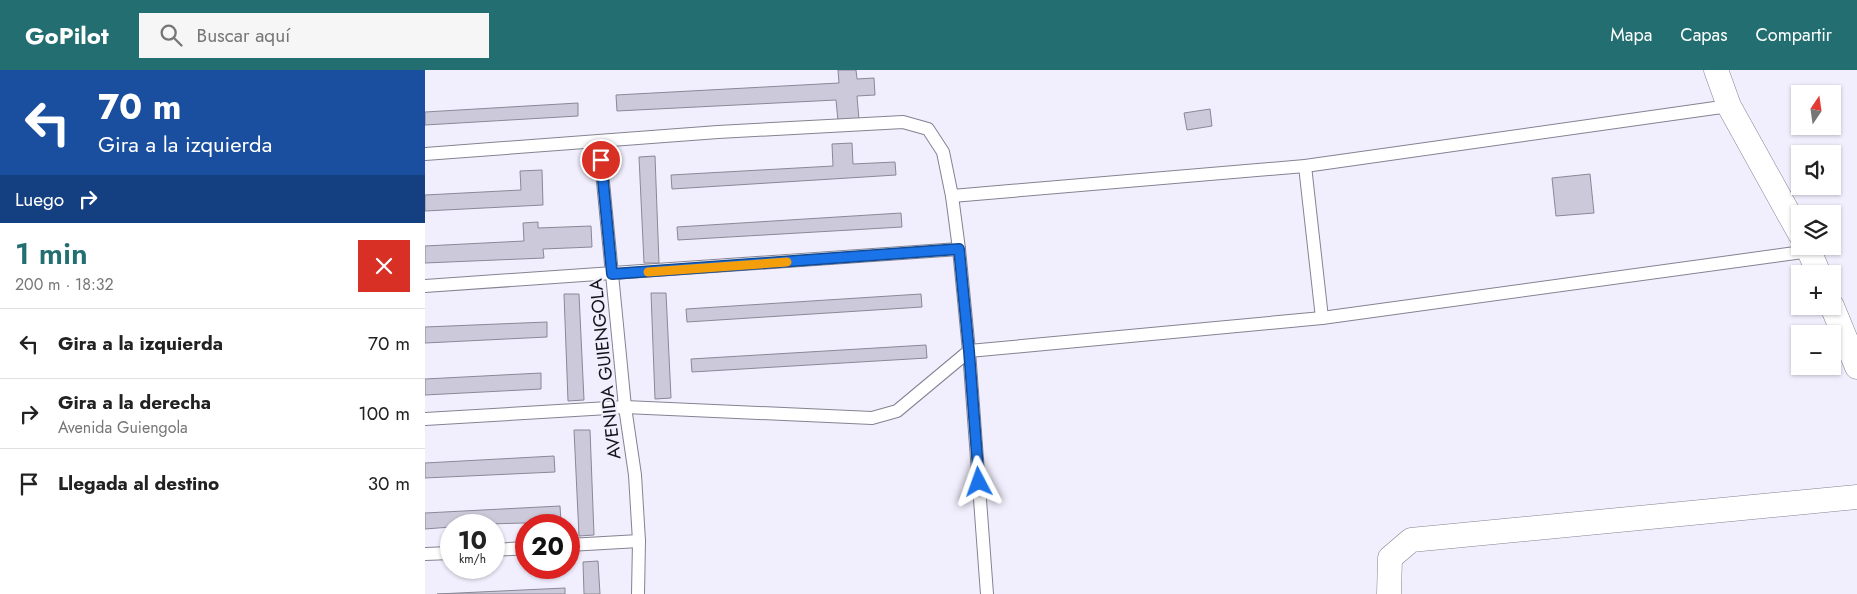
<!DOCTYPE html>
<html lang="es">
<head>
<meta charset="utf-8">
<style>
	:root { --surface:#fff; --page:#f6f6f6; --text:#222; --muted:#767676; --line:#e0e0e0; --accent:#236e71 }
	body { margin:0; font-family:Jost,sans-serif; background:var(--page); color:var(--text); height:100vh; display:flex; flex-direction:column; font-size:19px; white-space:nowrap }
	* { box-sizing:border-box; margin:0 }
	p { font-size:16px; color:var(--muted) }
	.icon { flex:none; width:28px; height:28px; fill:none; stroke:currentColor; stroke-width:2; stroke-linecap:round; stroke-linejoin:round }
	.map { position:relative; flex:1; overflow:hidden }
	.panel { display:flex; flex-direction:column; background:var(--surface); width:425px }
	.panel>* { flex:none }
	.top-card { background:#1a4fa0; color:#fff; overflow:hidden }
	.needle { width:32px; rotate:13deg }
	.tools { position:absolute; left:1366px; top:15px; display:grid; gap:10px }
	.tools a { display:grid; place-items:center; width:50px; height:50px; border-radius:0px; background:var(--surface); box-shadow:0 1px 4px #0004; font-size:25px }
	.speed { position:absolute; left:15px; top:444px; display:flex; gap:10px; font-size:25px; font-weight:700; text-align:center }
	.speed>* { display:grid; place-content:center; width:65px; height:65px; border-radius:50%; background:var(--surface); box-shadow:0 1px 4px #0004; line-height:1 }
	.speed small { font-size:12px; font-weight:400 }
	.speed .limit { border:8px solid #d22; background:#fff; color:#111 }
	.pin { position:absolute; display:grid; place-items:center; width:42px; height:42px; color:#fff; margin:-21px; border:2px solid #fff; border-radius:50%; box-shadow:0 1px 5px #0007 }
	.me { position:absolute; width:55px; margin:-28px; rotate:356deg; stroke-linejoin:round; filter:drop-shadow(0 0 4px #0008) }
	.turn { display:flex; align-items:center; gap:18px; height:105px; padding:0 15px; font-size:22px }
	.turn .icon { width:65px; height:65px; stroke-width:2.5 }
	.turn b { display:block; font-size:35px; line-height:42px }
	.then { display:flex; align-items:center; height:48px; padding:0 15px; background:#0003; gap:10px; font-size:19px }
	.round { display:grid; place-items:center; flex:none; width:52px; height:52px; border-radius:0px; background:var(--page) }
	.overview { display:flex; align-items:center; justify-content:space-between; height:85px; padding:0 15px }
	h1 { font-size:30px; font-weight:600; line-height:38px; color:var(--accent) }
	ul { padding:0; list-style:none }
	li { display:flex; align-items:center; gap:15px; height:70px; padding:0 15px; border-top:1px solid var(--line) }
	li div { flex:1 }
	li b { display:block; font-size:19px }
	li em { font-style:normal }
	header { display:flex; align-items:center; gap:30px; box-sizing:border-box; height:70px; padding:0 25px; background:var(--accent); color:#fff }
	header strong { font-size:24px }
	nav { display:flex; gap:28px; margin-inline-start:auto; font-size:18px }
	.search { width:350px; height:45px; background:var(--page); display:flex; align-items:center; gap:12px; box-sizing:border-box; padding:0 18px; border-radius:0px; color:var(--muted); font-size:19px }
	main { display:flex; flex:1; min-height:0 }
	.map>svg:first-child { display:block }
	.building { fill:#ccc9da; stroke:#8a8897 }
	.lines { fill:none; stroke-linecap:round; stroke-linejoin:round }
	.lane-casing { stroke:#858292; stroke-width:14 }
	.street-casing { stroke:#858292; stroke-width:25 }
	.lane { stroke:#fff; stroke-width:12 }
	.street { stroke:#fff; stroke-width:24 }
	.route-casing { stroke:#114b97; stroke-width:12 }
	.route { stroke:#1a73e8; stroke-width:9 }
	.slow { stroke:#f59e0b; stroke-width:9 }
	.labels { text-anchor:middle; stroke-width:4; stroke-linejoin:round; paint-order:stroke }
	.street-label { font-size:18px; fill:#15141a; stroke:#f1effd }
</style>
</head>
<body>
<header>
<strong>GoPilot</strong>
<div class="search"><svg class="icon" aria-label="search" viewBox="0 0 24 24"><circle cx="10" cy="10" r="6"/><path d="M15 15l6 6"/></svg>Buscar aquí</div>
<nav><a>Mapa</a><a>Capas</a><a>Compartir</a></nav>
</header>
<main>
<section class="panel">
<div class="top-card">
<div class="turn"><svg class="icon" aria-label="left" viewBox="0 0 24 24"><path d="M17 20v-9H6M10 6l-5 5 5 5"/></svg><div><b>70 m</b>Gira a la izquierda</div></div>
<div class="then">Luego<svg class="icon" aria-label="right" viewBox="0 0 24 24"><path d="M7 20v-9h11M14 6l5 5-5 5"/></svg></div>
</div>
<div class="overview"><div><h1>1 min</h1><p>200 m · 18:32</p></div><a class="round" style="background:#d93025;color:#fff"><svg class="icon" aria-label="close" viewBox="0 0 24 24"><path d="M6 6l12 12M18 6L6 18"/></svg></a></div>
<ul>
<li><svg class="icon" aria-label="left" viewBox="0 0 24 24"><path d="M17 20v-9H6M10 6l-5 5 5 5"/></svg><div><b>Gira a la izquierda</b></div><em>70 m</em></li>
<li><svg class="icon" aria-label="right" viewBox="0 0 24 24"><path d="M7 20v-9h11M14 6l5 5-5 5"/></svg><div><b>Gira a la derecha</b><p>Avenida Guiengola</p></div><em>100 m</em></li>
<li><svg class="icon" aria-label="arrive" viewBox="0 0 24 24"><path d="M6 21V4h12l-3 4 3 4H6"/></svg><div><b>Llegada al destino</b></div><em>30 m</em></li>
</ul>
</section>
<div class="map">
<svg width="1432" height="524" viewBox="0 0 1432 524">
	<rect width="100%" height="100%" fill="#f1effd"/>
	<g class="building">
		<path d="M413,0H431L432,9L449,8L450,25L432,26L434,50L413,51L411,30L192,41L191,25L414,13Z"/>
		<path d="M153,33V46L0,55V42Z"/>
		<path d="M785,39L787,56L762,60L759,43Z"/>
		<path d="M427,73L428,94L470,92L471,105L247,119L246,105L408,96L407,74Z"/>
		<path d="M230,86L234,193H219L214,87Z"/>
		<path d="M117,100L118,135L0,141V125L96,120L95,101Z"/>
		<path d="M1165,104L1169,143L1131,146L1127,108Z"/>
		<path d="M476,143L477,157L253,170L252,157Z"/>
		<path d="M113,152V158L166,156L167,177L118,179L119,188L0,193V176L99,171L98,153Z"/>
		<path d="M226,223H241L246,328L230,329Z"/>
		<path d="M139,224H154L159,330L143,331Z"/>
		<path d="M496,224L497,237L262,252L261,239Z"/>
		<path d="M122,252V267L0,273V257Z"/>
		<path d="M501,275L502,288L267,302L266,289Z"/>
		<path d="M116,303V319L0,325V309Z"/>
		<path d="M149,360H165L169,465L154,466Z"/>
		<path d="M129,386L130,402L0,408V393Z"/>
		<path d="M135,436L136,452L26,455V457L0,459V443Z"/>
		<path d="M173,491L175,524H159L158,492Z"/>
		<path d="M140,518V524H12Z"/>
	</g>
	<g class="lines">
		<defs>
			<g id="lane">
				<path d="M174,71L200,337L210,405L214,471L213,524"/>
				<path d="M0,84L293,62L478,52L503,59L518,82L527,126L534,179L544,281L562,524"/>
				<path d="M880,96L897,248"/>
				<path d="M527,126L880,96L1304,36"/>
				<path d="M0,216L534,179"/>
				<path d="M0,349L200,337L447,348L472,341L544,281L897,248L1385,181"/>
				<path d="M144,475L214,471"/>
				<path d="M69,480L101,478"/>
				<path d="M0,484L26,483"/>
			</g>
			<g id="street">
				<path d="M1291,0L1304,36L1375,164"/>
				<path d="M1382,176L1394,204"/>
				<path d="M1407,236L1432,297"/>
				<path d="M964,524L965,488L986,470L1432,427"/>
			</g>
		</defs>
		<use href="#lane" class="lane-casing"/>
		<use href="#street" class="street-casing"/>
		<use href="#lane" class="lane"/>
		<use href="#street" class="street"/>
	</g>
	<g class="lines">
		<defs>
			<path id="route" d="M176,90L187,204L534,179L544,281L554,412"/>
		</defs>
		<use href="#route" class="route-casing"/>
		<use href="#route" class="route"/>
		<path class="slow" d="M223,202L362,192"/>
	</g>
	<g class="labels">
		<g class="street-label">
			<text transform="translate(180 299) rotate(-96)" y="6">AVENIDA GUIENGOLA</text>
		</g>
	</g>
</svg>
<div class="tools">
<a><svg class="needle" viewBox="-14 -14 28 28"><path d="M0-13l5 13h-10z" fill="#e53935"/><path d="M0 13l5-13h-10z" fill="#767676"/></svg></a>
<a><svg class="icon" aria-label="sound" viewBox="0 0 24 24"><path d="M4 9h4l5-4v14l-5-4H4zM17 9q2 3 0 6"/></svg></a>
<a><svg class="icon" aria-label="layers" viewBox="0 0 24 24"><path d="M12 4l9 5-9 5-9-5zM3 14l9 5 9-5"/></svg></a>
<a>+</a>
<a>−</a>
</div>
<div class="speed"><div>10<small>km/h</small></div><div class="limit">20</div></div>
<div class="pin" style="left:176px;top:90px;background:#d93025"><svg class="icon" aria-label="arrive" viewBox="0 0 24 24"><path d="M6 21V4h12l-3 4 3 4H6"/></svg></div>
<svg class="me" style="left:554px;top:412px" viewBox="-20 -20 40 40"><path d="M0-17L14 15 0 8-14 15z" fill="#1a73e8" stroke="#fff" stroke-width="4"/></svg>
</div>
</main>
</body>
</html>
